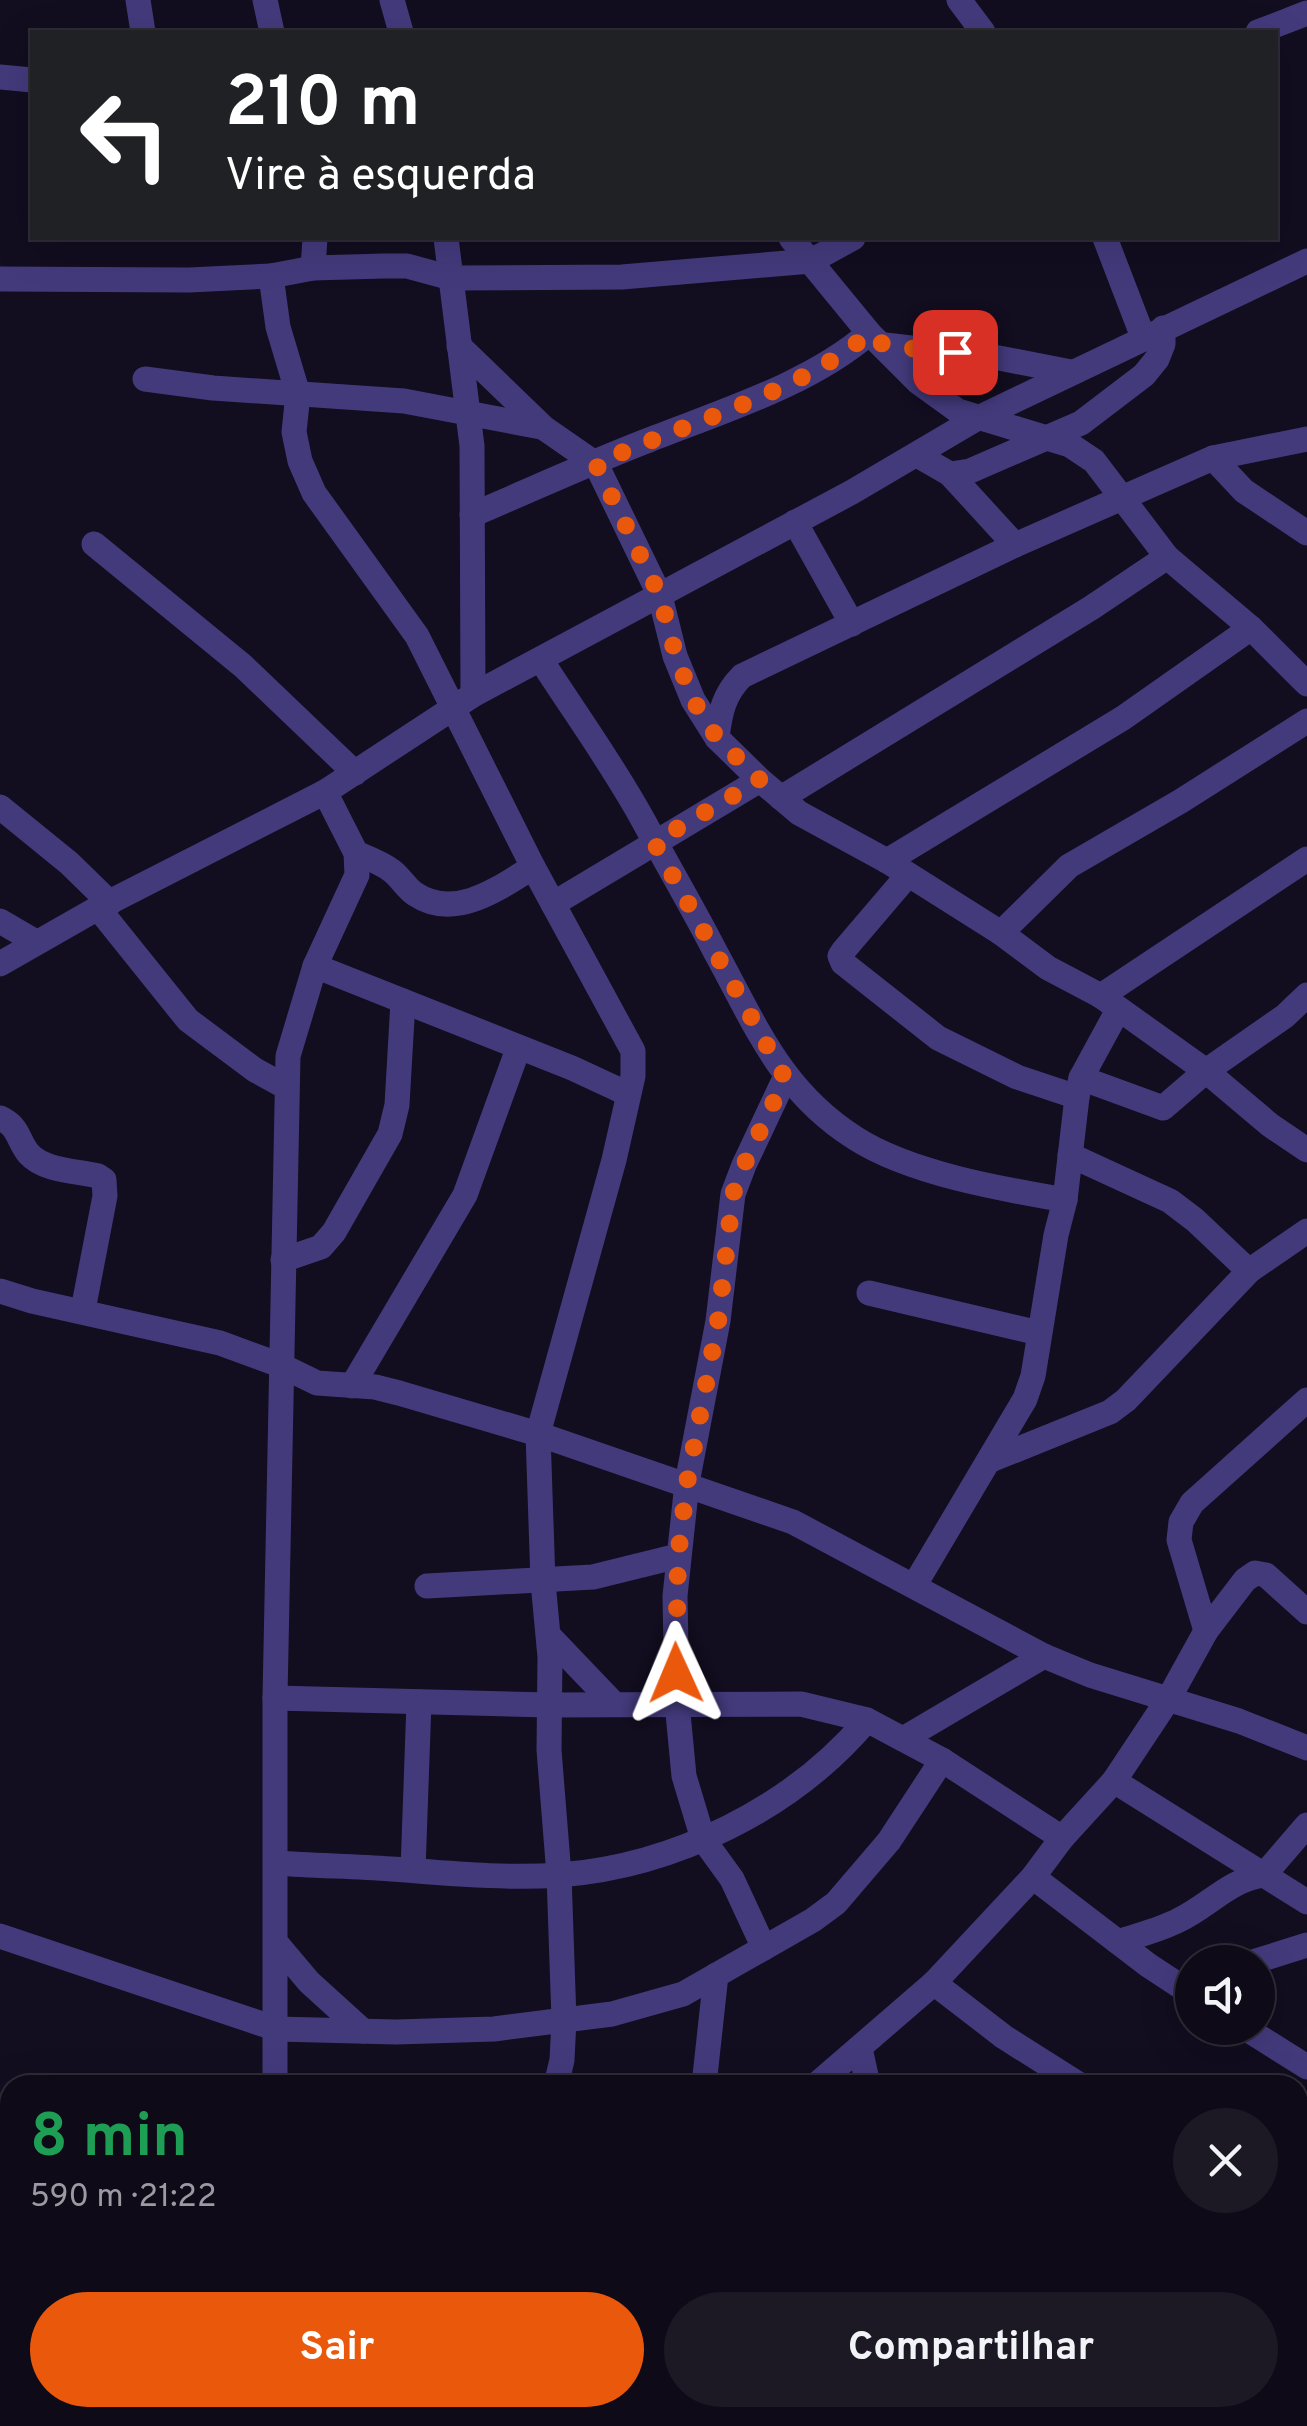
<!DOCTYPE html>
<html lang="pt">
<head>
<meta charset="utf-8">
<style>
	:root { --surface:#0e0a17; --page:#1c1824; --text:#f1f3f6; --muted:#9b9aa1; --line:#2e2b36; --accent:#ea580c }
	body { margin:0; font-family:Overpass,sans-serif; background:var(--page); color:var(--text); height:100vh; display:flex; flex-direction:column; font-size:38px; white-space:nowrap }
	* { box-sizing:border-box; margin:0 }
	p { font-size:32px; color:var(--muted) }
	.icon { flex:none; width:55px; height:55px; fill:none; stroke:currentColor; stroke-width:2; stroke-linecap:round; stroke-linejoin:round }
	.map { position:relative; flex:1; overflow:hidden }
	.side { position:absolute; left:0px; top:2075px; width:1308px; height:352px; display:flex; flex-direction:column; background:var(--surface); border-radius:30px 30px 0 0; box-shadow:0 10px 40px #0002,0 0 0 2px var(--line) }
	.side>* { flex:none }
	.banner { position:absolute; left:30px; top:30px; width:1248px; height:210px; border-radius:0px; box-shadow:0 10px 40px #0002,0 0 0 2px var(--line); background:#202124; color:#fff; overflow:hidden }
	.tools { position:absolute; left:1175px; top:1945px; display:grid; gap:20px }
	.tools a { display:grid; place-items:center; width:100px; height:100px; border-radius:50%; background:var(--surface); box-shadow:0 10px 40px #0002,0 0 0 2px var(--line); font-size:50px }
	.pin { position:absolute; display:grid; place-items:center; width:85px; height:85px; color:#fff; margin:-42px; border-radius:20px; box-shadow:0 5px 15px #0006 }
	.me { position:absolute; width:110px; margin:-55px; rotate:359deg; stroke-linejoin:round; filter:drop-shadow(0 0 8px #0008) }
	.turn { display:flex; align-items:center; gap:35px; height:210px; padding:0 30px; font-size:45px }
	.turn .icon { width:130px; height:130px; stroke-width:2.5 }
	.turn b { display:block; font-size:70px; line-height:85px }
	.round { display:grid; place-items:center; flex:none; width:105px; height:105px; border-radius:52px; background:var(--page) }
	.overview { display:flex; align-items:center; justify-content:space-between; height:170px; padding:0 30px }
	h1 { font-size:60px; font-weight:700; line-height:75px; color:#1e9e55 }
	.cta { display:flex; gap:20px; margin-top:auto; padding:20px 30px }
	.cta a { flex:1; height:115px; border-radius:60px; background:var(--accent); color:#fff; font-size:40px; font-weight:700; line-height:115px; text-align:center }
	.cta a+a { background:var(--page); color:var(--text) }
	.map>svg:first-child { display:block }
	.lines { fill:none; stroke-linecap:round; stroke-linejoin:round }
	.minor { stroke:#433a7c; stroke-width:25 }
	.route { stroke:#ea580c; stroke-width:18; stroke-dasharray:0 32.4 }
</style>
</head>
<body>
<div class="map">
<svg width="1307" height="2426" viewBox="0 0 1307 2426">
	<rect width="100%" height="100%" fill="#120d1f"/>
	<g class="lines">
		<g class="minor">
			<path d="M138,0L143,32"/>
			<path d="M265,0L272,32"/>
			<path d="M392,0L401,32"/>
			<path d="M959,0L983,32"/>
			<path d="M1258,32L1307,13"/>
			<path d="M0,77L32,80"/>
			<path d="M446,238L472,446L473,695"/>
			<path d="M791,238L869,333L918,382L958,411L1070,445L1094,461L1167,557L1251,628L1307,684"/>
			<path d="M1105,238L1143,337"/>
			<path d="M313,268L315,238"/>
			<path d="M271,276L278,327L298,394L294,432L300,461L314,493L417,636L533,867L633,1051V1076L614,1160L538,1434L543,1582L550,1657L549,1750L559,1875L564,2020L562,2060L556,2085"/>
			<path d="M0,279L189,280L271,276L313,268L384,266H407L451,278L622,277L811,261L853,238"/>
			<path d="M885,345L999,358L1071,372"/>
			<path d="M459,346L544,428L596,464L660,596L675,656L693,700L717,738L760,780L799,813L887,861L1001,933L1048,968L1101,996L1206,1071L1270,1125L1307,1150"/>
			<path d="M145,379L213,388L404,401L541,427"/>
			<path d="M917,455L950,474L970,471L1081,423L1144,375L1157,359L1163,344V328"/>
			<path d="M1213,458L1244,491L1307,533"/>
			<path d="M950,474L1015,545"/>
			<path d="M472,515C531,490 589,463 649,440C720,412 811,384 869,333"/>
			<path d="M795,522L852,624"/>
			<path d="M94,544L243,666L355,773"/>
			<path d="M541,660C575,713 613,765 643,820C667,864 693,908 716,953C756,1026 781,1091 855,1138C909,1173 1001,1189 1065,1200"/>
			<path d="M717,738C720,712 724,694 742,676L1015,545L1213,458L1307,439"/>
			<path d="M781,798L1091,608L1167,557"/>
			<path d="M0,807L69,863L110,903"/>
			<path d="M356,853C368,858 382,863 392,871C401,878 406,888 415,894C455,921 499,888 533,867"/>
			<path d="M887,861L1123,718L1251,628"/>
			<path d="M908,875L844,950L840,956L843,963L938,1038L1017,1077L1077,1097"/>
			<path d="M553,904L760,780"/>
			<path d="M98,908L188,1020L255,1070L286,1087"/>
			<path d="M0,921L36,942"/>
			<path d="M1001,933L1069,866L1181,801L1307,721"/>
			<path d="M0,964L98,908L325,792L473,695L852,492L976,419L1307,261"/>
			<path d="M315,966L572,1068L628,1094"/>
			<path d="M1101,996L1307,859"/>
			<path d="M1081,1078L1163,1108L1206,1071L1285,1016L1307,995"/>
			<path d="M0,1118C20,1127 17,1140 29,1154C44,1171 78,1171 98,1176L104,1180L105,1196L83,1310"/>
			<path d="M1070,1155L1170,1201L1195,1220L1249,1271"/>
			<path d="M283,1260L321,1247L334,1232L390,1134L397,1105L403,1001"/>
			<path d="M0,1291L32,1301L220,1343L280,1365L317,1383L375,1387L399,1393L538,1434L793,1522L1044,1656L1090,1675L1239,1721L1307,1748"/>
			<path d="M869,1293L1039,1333"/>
			<path d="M352,1386L465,1195L518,1049"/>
			<path d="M991,1460L1110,1412L1126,1400L1249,1271L1307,1231"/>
			<path d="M427,1586L593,1577L678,1556"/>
			<path d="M914,1586L1025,1399L1033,1376L1056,1235L1065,1200L1077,1097L1081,1078L1118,1010"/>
			<path d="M1206,1631L1179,1540L1181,1522L1192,1503L1307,1400"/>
			<path d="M549,1636L613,1703"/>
			<path d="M275,1698L549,1705L801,1704L867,1720L942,1760L1062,1838"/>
			<path d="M903,1739L1044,1656"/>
			<path d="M1114,1781L1307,1902"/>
			<path d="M277,1863C315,1866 353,1866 391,1869C447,1873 505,1879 560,1875C675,1866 793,1808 867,1720"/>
			<path d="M413,1870L419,1702"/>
			<path d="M1033,1877L1148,1965L1192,1994"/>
			<path d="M0,1936L277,2029L396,2032L494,2029L612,2014L683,1994L813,1920L836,1903L889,1841L942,1760"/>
			<path d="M1118,1942C1138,1935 1160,1930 1179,1920C1210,1905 1229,1880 1264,1875L1307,1825"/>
			<path d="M277,1944L309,1982L363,2031"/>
			<path d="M764,1948L732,1879L703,1839L684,1776L677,1703L675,1596L687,1483L718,1321L733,1194L744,1165L785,1078"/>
			<path d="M1253,1962L1307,1945"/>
			<path d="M934,1983L1004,2037L1080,2085"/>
			<path d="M1245,2028L1307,2067"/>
			<path d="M860,2048L868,2085"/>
			<path d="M275,2085V1698L288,1056L315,966L357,875L356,853L325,792"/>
			<path d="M704,2085L716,1975"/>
			<path d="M816,2085L934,1983L1033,1877L1062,1838L1114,1781L1169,1698L1206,1631L1245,1580L1255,1573L1266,1575L1307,1612"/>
			<path d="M0,2148L10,2152"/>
			<path d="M1298,2220L1307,2226"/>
			<path d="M0,2266L10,2270"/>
			<path d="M0,2396L10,2398"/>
			<path d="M201,2418L255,2422"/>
			<path d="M447,2418L448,2426"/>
			<path d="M558,2418L560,2426"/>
			<path d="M758,2418L759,2426"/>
			<path d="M1022,2418L1026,2426"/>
			<path d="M1242,2418L1248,2426"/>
			<path d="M668,2426L671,2418"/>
			<path d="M987,2426L1001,2418"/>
			<path d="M1279,2426L1307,2413"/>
		</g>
	</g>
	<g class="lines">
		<path class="route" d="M676,1673L678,1556L687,1483L718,1322L733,1194L744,1165L785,1078L654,842L760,780L717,738L693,700L676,656L660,596L596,464C679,425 801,393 869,333L885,346L955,352"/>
	</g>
</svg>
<div class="tools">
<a><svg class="icon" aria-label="sound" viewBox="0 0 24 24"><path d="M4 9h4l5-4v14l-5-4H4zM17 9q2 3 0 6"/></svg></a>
</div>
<div class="pin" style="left:955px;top:352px;background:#d93025"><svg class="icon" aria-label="arrive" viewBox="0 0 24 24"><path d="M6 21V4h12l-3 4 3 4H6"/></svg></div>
<svg class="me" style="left:676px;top:1673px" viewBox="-20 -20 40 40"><path d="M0-17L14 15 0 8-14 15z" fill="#ea580c" stroke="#fff" stroke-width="4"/></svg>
<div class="banner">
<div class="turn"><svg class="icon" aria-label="left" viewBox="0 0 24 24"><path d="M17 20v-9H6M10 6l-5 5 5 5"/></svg><div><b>210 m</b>Vire à esquerda</div></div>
</div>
<section class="side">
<div class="overview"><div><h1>8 min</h1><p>590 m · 21:22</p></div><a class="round"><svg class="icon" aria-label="close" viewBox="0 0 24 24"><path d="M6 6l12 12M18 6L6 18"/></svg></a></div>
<div class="cta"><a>Sair</a><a>Compartilhar</a></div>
</section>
</div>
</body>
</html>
